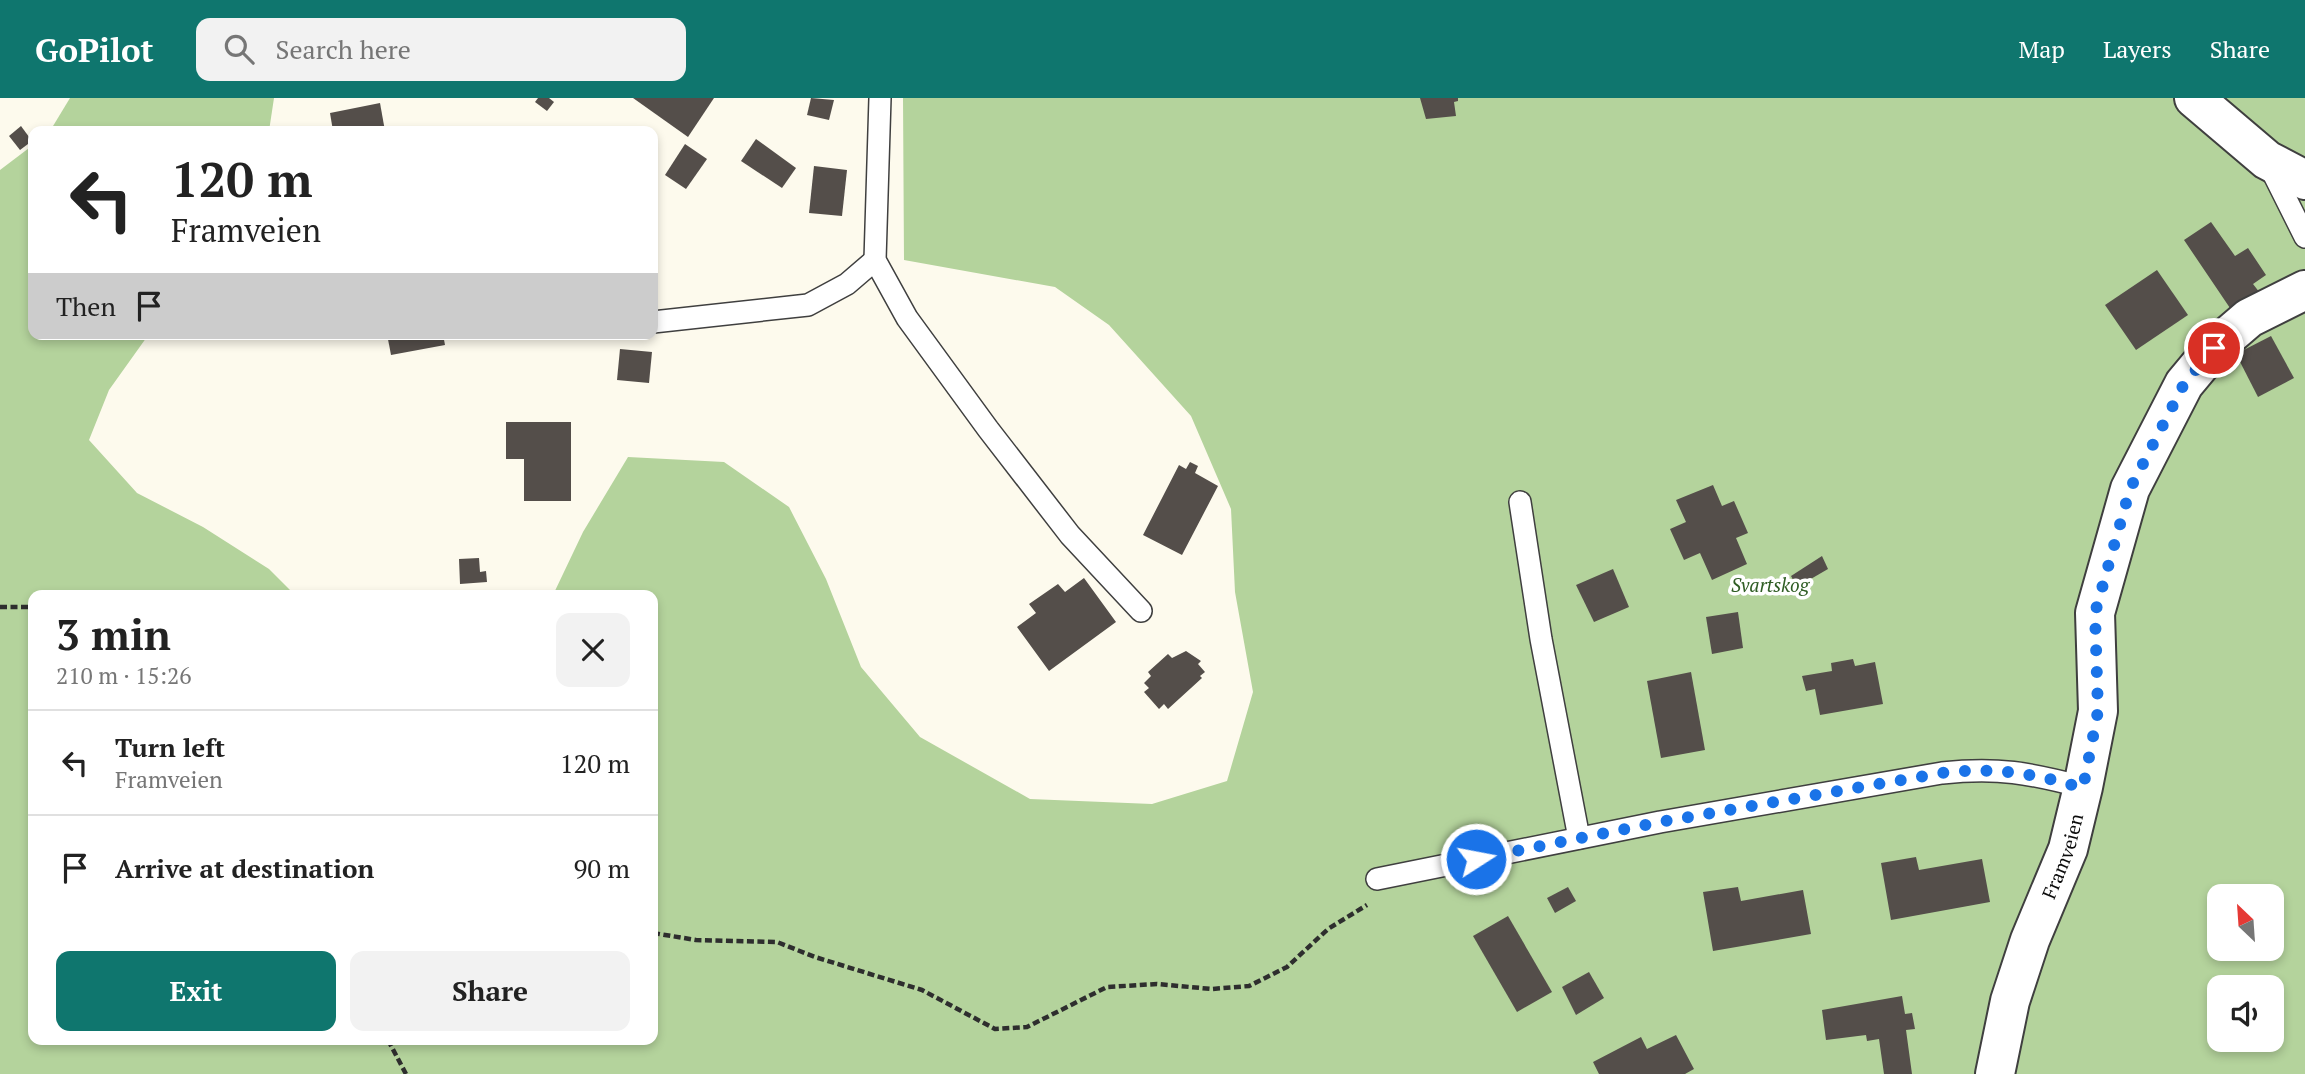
<!DOCTYPE html>
<html lang="en">
<head>
<meta charset="utf-8">
<style>
	:root { --surface:#fff; --page:#f2f2f2; --text:#222; --muted:#767676; --line:#e0e0e0; --accent:#0f766e }
	body { margin:0; font-family:"PT Serif",serif; background:var(--page); color:var(--text); height:100vh; display:flex; flex-direction:column; font-size:26px; white-space:nowrap }
	* { box-sizing:border-box; margin:0 }
	p { font-size:23px; color:var(--muted) }
	.icon { flex:none; width:38px; height:38px; fill:none; stroke:currentColor; stroke-width:2; stroke-linecap:round; stroke-linejoin:round }
	.map { position:relative; flex:1; overflow:hidden }
	.sheet { position:absolute; left:28px; top:492px; width:630px; height:455px; display:flex; flex-direction:column; background:var(--surface); border-radius:14px; box-shadow:0 4px 10px #0003 }
	.sheet>* { flex:none }
	.top-card { position:absolute; left:28px; top:28px; width:630px; height:214px; border-radius:14px; box-shadow:0 4px 10px #0003; background:#fff; color:var(--text); overflow:hidden }
	.needle { width:46px; rotate:335deg }
	.tools { position:absolute; left:2207px; top:786px; display:grid; gap:14px }
	.tools a { display:grid; place-items:center; width:77px; height:77px; border-radius:14px; background:var(--surface); box-shadow:0 4px 10px #0003; font-size:35px }
	.pin { position:absolute; display:grid; place-items:center; width:60px; height:60px; color:#fff; margin:-30px; border:4px solid #fff; border-radius:50%; box-shadow:0 2px 7px #0007 }
	.me { position:absolute; width:77px; margin:-38px; rotate:79deg; stroke-linejoin:round; filter:drop-shadow(0 0 5px #0008) }
	.turn { display:flex; align-items:center; gap:24px; height:147px; padding:0 28px; font-size:32px }
	.turn .icon { width:91px; height:91px; stroke-width:2.5 }
	.turn b { display:block; font-size:49px; line-height:60px }
	.then { display:flex; align-items:center; height:66px; padding:0 28px; background:#0003; gap:14px; font-size:26px }
	.round { display:grid; place-items:center; flex:none; width:74px; height:74px; border-radius:14px; background:var(--page) }
	.head { display:flex; align-items:center; justify-content:space-between; height:119px; padding:0 28px }
	h1 { font-size:42px; font-weight:800; line-height:52px }
	.cta { display:flex; gap:14px; margin-top:auto; padding:14px 28px }
	.cta a { flex:1; height:80px; border-radius:14px; background:var(--accent); color:#fff; font-size:28px; font-weight:800; line-height:80px; text-align:center }
	.cta a+a { background:var(--page); color:var(--text) }
	ul { padding:0; list-style:none }
	li { display:flex; align-items:center; gap:21px; height:105px; padding:0 28px; border-top:2px solid var(--line) }
	li div { flex:1 }
	li b { display:block; font-size:26px }
	li em { font-style:normal }
	header { display:flex; align-items:center; gap:42px; box-sizing:border-box; height:98px; padding:0 35px; background:var(--accent); color:#fff }
	header strong { font-size:33px }
	nav { display:flex; gap:38px; margin-inline-start:auto; font-size:24px }
	.search { width:490px; height:63px; background:var(--page); display:flex; align-items:center; gap:18px; box-sizing:border-box; padding:0 24px; border-radius:14px; color:var(--muted); font-size:26px }
	.map>svg:first-child { display:block }
	.forest { fill:#b4d39c; fill-rule:evenodd }
	.building { fill:#544e4a }
	.lines { fill:none; stroke-linecap:round; stroke-linejoin:round }
	.lane-casing { stroke:#3f3f3f; stroke-width:24 }
	.street-casing { stroke:#3f3f3f; stroke-width:42 }
	.path { stroke:#2e2e2e; stroke-width:4.5; stroke-dasharray:7 3.5; stroke-linecap:butt }
	.lane { stroke:#fff; stroke-width:21 }
	.street { stroke:#fff; stroke-width:38 }
	.route { stroke:#1a73e8; stroke-width:12; stroke-dasharray:0 21.6 }
	.labels { text-anchor:middle; stroke-width:7; stroke-linejoin:round; paint-order:stroke }
	.park-label { font-size:19px; font-style:italic; fill:#2f5d24; stroke:#fff }
	.street-label { font-size:19px; fill:#0c0c0c; stroke:#fff }
</style>
</head>
<body>
<header>
<strong>GoPilot</strong>
<div class="search"><svg class="icon" aria-label="search" viewBox="0 0 24 24"><circle cx="10" cy="10" r="6"/><path d="M15 15l6 6"/></svg>Search here</div>
<nav><a>Map</a><a>Layers</a><a>Share</a></nav>
</header>
<div class="map">
<svg width="2305" height="976" viewBox="0 0 2305 976">
	<rect width="100%" height="100%" fill="#fdfaed"/>
	<g class="forest">
		<path d="M70,0H274L269,33H50Z"/>
		<path d="M903,0H2305V976H0V72L33,47V236H149L109,292L89,342L137,395L203,429L269,471L295,497H33V942H653V497H553L583,434L628,359L724,364L789,409L826,481L861,569L920,639L1030,701L1152,706L1227,683L1253,594L1235,494L1231,411L1191,318L1109,227L1055,189L904,162ZM2219,798H2272V850H2219ZM2219,889H2272V942H2219Z"/>
	</g>
	<g class="building">
		<path d="M538,0H549L554,4L547,13L535,4Z"/>
		<path d="M633,0H714L688,39Z"/>
		<path d="M811,0L834,2L829,22L807,17Z"/>
		<path d="M1420,0H1458V3L1454,4L1456,18L1426,21Z"/>
		<path d="M380,5L385,33H333L330,15Z"/>
		<path d="M21,28L32,43L20,52L9,38Z"/>
		<path d="M756,41L796,70L782,90L741,63Z"/>
		<path d="M685,46L707,61L686,91L665,77Z"/>
		<path d="M814,68L847,72L842,118L809,115Z"/>
		<path d="M2211,124L2235,158L2248,150L2266,177L2253,186L2260,195L2232,213L2184,142Z"/>
		<path d="M2157,172L2188,217L2136,252L2105,207Z"/>
		<path d="M387,236H443L445,247L391,257Z"/>
		<path d="M2271,238L2294,280L2258,299L2236,256Z"/>
		<path d="M620,251L652,254L649,285L617,282Z"/>
		<path d="M506,324H571V403H524V361H506Z"/>
		<path d="M1190,364L1198,368L1195,375L1218,388L1182,457L1143,437L1179,367L1186,371Z"/>
		<path d="M1713,387L1722,408L1734,403L1748,435L1736,440L1747,466L1712,482L1700,455L1684,462L1670,431L1686,424L1676,402Z"/>
		<path d="M1822,458L1828,471L1797,489L1791,478Z"/>
		<path d="M479,460L480,474L486,473L487,484L460,486L459,461Z"/>
		<path d="M1613,471L1629,509L1594,524L1576,487Z"/>
		<path d="M1084,480L1116,524L1049,573L1017,529L1036,515L1029,506L1058,486L1065,494Z"/>
		<path d="M1738,514L1743,550L1712,556L1706,519Z"/>
		<path d="M1186,553L1201,563L1198,566L1205,574L1200,578L1202,580L1168,611L1164,606L1159,611L1144,594L1149,590L1144,585L1151,578L1148,574L1168,556L1172,560Z"/>
		<path d="M1853,561L1855,568L1875,564L1883,606L1820,617L1815,591L1806,593L1802,578L1832,573L1831,565Z"/>
		<path d="M1691,574L1705,652L1661,660L1647,583Z"/>
		<path d="M1916,759L1919,772L1982,761L1990,804L1891,822L1881,765Z"/>
		<path d="M1568,789L1576,803L1555,815L1547,800Z"/>
		<path d="M1738,789L1741,803L1803,792L1811,836L1713,853L1703,794Z"/>
		<path d="M1508,818L1552,894L1517,914L1473,838Z"/>
		<path d="M1589,874L1604,900L1576,917L1562,889Z"/>
		<path d="M1902,898L1905,916L1912,915L1915,931L1906,932L1912,976H1884L1879,941L1867,943L1866,937L1826,942L1822,912Z"/>
		<path d="M1676,937L1694,971L1685,976H1599L1593,964L1641,939L1647,951Z"/>
	</g>
	<g class="lines">
		<defs>
			<g id="lane">
				<path d="M880,0L875,162L907,220L988,331L1070,437L1141,513"/>
				<path d="M2269,67L2305,139"/>
				<path d="M653,224L808,207L847,186L875,162"/>
				<path d="M1520,404L1541,541L1579,740"/>
				<path d="M1377,781L1660,724L1942,675C1998,669 2029,675 2083,689"/>
			</g>
			<g id="street">
				<path d="M2194,0L2267,62L2305,82"/>
				<path id="s1" d="M1995,976L2010,903L2030,842L2068,751L2083,689L2098,613L2095,515L2130,391L2184,286L2214,250L2249,220L2305,192"/>
			</g>
		</defs>
		<use href="#lane" class="lane-casing"/>
		<use href="#street" class="street-casing"/>
		<g class="path">
			<path d="M0,509H33"/>
			<path d="M653,835L696,842L777,844L815,859L922,892L995,931L1027,929L1107,889L1157,886L1212,891L1249,888L1287,869L1328,831L1367,807"/>
			<path d="M388,942L406,976"/>
		</g>
		<use href="#lane" class="lane"/>
		<use href="#street" class="street"/>
	</g>
	<g class="lines">
		<path class="route" d="M1476,761L1660,724L1942,675C1995,669 2032,675 2083,690L2098,613L2095,515L2130,391L2184,286L2214,250"/>
	</g>
	<g class="labels">
		<g class="park-label">
			<text x="1770" y="494">Svartskog</text>
		</g>
		<g class="street-label">
			<text dy="7" stroke="none"><textPath href="#s1" startOffset="229">Framveien</textPath></text>
		</g>
	</g>
</svg>
<div class="tools">
<a><svg class="needle" viewBox="-14 -14 28 28"><path d="M0-13l5 13h-10z" fill="#e53935"/><path d="M0 13l5-13h-10z" fill="#767676"/></svg></a>
<a><svg class="icon" aria-label="sound" viewBox="0 0 24 24"><path d="M4 9h4l5-4v14l-5-4H4zM17 9q2 3 0 6"/></svg></a>
</div>
<div class="pin" style="left:2214px;top:250px;background:#d93025"><svg class="icon" aria-label="arrive" viewBox="0 0 24 24"><path d="M6 21V4h12l-3 4 3 4H6"/></svg></div>
<svg class="me" style="left:1476px;top:761px" viewBox="-20 -20 40 40"><circle r="17" fill="#1a73e8" stroke="#fff" stroke-width="3"/><path d="M0-11L8 9 0 5-8 9z" fill="#fff"/></svg>
<div class="top-card">
<div class="turn"><svg class="icon" aria-label="left" viewBox="0 0 24 24"><path d="M17 20v-9H6M10 6l-5 5 5 5"/></svg><div><b>120 m</b>Framveien</div></div>
<div class="then">Then<svg class="icon" aria-label="arrive" viewBox="0 0 24 24"><path d="M6 21V4h12l-3 4 3 4H6"/></svg></div>
</div>
<section class="sheet">
<div class="head"><div><h1>3 min</h1><p>210 m · 15:26</p></div><a class="round"><svg class="icon" aria-label="close" viewBox="0 0 24 24"><path d="M6 6l12 12M18 6L6 18"/></svg></a></div>
<ul>
<li><svg class="icon" aria-label="left" viewBox="0 0 24 24"><path d="M17 20v-9H6M10 6l-5 5 5 5"/></svg><div><b>Turn left</b><p>Framveien</p></div><em>120 m</em></li>
<li><svg class="icon" aria-label="arrive" viewBox="0 0 24 24"><path d="M6 21V4h12l-3 4 3 4H6"/></svg><div><b>Arrive at destination</b></div><em>90 m</em></li>
</ul>
<div class="cta"><a>Exit</a><a>Share</a></div>
</section>
</div>
</body>
</html>
